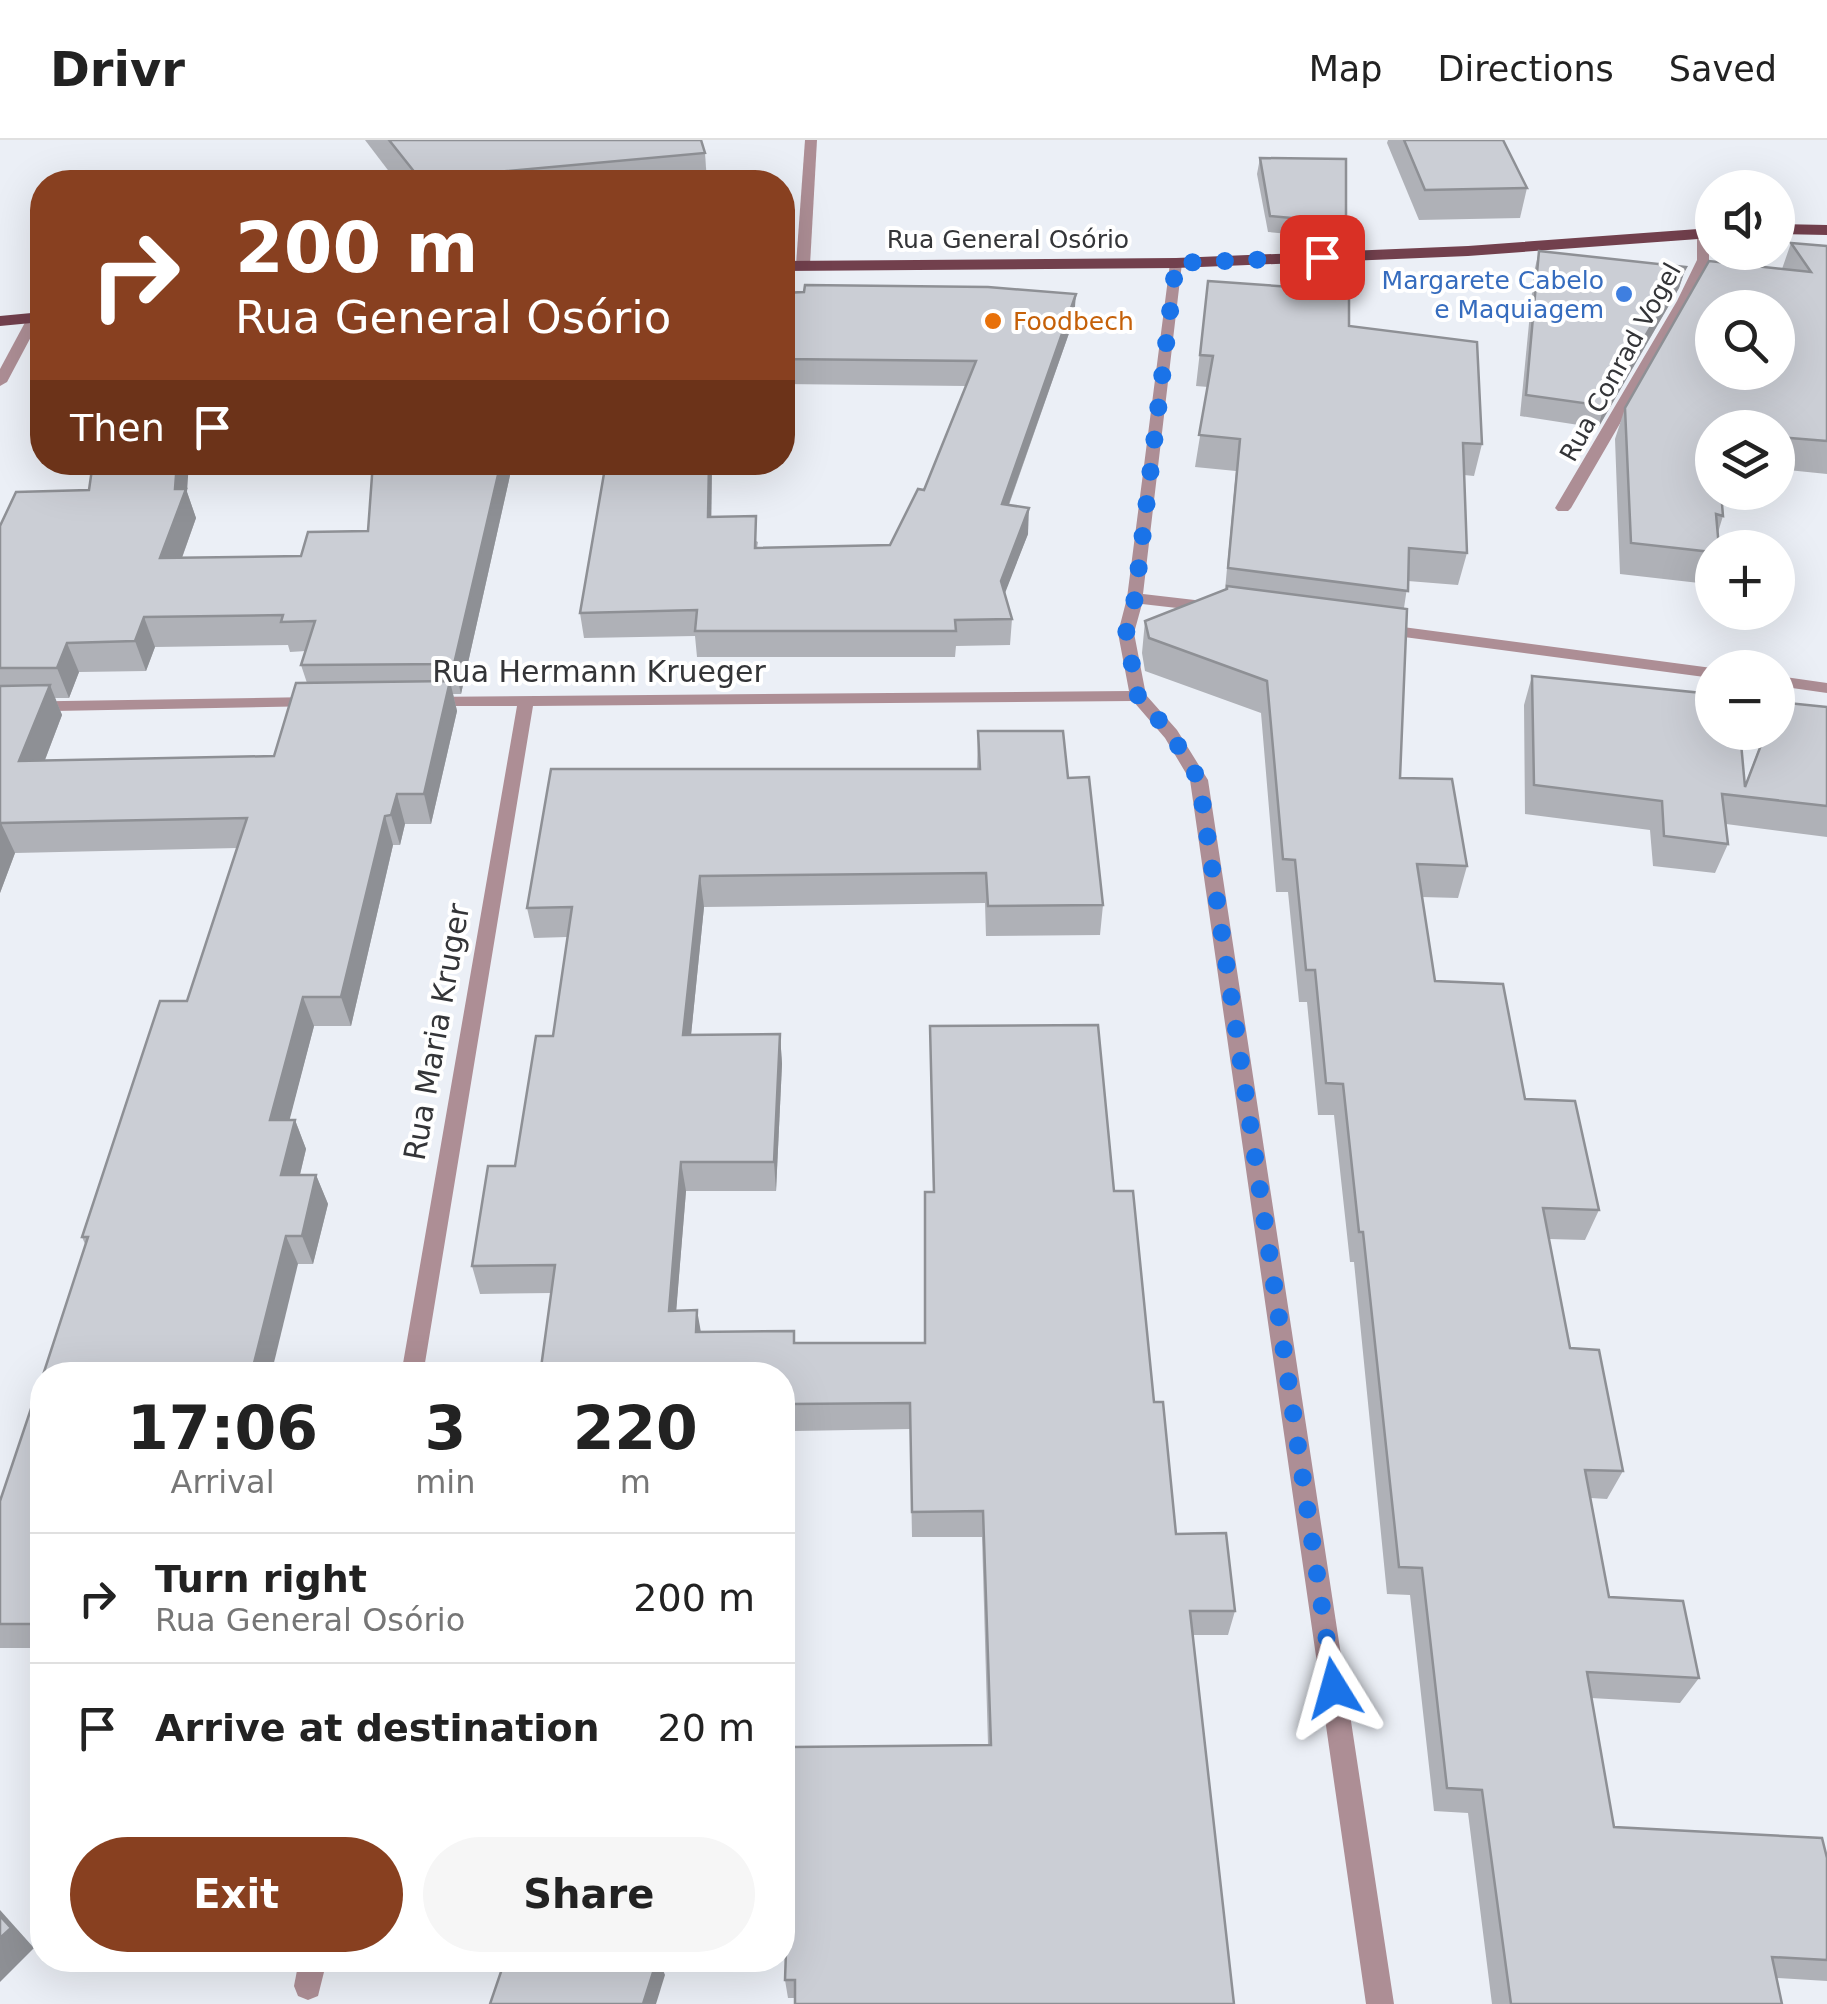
<!DOCTYPE html>
<html lang="en">
<head>
<meta charset="utf-8">
<style>
	:root { --surface:#fff; --page:#f6f6f6; --text:#222; --muted:#767676; --line:#e0e0e0; --accent:#884020 }
	body { margin:0; font-family:"DejaVu Sans",sans-serif; background:var(--page); color:var(--text); height:100vh; display:flex; flex-direction:column; font-size:38px; white-space:nowrap }
	* { box-sizing:border-box; margin:0 }
	p { font-size:32px; color:var(--muted) }
	.icon { flex:none; width:55px; height:55px; fill:none; stroke:currentColor; stroke-width:2; stroke-linecap:round; stroke-linejoin:round }
	.map { position:relative; flex:1; overflow:hidden }
	.details { position:absolute; left:30px; top:1222px; width:765px; height:610px; display:flex; flex-direction:column; background:var(--surface); border-radius:40px; box-shadow:0 10px 40px #0002 }
	.details>* { flex:none }
	.guide { position:absolute; left:30px; top:30px; width:765px; height:305px; border-radius:40px; box-shadow:0 10px 40px #0002; background:#884020; color:#fff; overflow:hidden }
	.buttons { position:absolute; left:1695px; top:30px; display:grid; gap:20px }
	.buttons a { display:grid; place-items:center; width:100px; height:100px; border-radius:50%; background:var(--surface); box-shadow:0 10px 40px #0002; font-size:50px }
	.pin { position:absolute; display:grid; place-items:center; width:85px; height:85px; color:#fff; margin:-42px; border-radius:20px; box-shadow:0 5px 15px #0006 }
	.me { position:absolute; width:110px; margin:-55px; rotate:352deg; stroke-linejoin:round; filter:drop-shadow(0 0 8px #0008) }
	.turn { display:flex; align-items:center; gap:35px; height:210px; padding:0 40px; font-size:45px }
	.turn .icon { width:130px; height:130px; stroke-width:2.5 }
	.turn b { display:block; font-size:70px; line-height:85px }
	.then { display:flex; align-items:center; height:95px; padding:0 40px; background:#0003; gap:20px; font-size:38px }
	.eta { display:flex; justify-content:space-evenly; align-items:center; height:170px; text-align:center }
	.eta b { font-size:60px; font-weight:700; line-height:70px }
	.action { display:flex; gap:20px; margin-top:auto; padding:20px 40px }
	.action a { flex:1; height:115px; border-radius:60px; background:var(--accent); color:#fff; font-size:40px; font-weight:700; line-height:115px; text-align:center }
	.action a+a { background:var(--page); color:var(--text) }
	ul { padding:0; list-style:none }
	li { display:flex; align-items:center; gap:30px; height:130px; padding:0 40px; border-top:2px solid var(--line) }
	li div { flex:1 }
	li b { display:block; font-size:38px }
	li em { font-style:normal }
	header { display:flex; align-items:center; gap:60px; box-sizing:border-box; height:140px; padding:0 50px; background:var(--surface); border-bottom:2px solid var(--line) }
	header strong { font-size:48px }
	nav { display:flex; gap:55px; margin-inline-start:auto; font-size:35px }
	.map>svg:first-child { display:block }
	.lines { fill:none; stroke-linecap:round; stroke-linejoin:round }
	.service { fill:#ad8e95; fill-rule:evenodd }
	.minor { fill:#ad8e95; fill-rule:evenodd }
	.primary { fill:#72404d; fill-rule:evenodd }
	.wall { fill:#afb1b7; fill-rule:evenodd }
	.shaded-wall { fill:#8e9095 }
	.building { fill:#cbced5; stroke:#8e9095; stroke-width:2.5; fill-rule:evenodd }
	.route { stroke:#1a73e8; stroke-width:18; stroke-dasharray:0 32.4 }
	.shop-dot { fill:#3f7fe0; stroke:#fff; stroke-width:4 }
	.food-dot { fill:#e8710a; stroke:#fff; stroke-width:4 }
	.labels { text-anchor:middle; stroke-width:8; stroke-linejoin:round; paint-order:stroke }
	.far-street-label { font-size:25px; fill:#343538; stroke:#fff }
	.far-shop-label { font-size:25px; fill:#366cbe; stroke:#fff; text-anchor:end }
	.far-food-label { font-size:25px; fill:#c56008; stroke:#fff; text-anchor:start }
	.street-label { font-size:30px; fill:#343538; stroke:#fff }
</style>
</head>
<body>
<header>
<strong>Drivr</strong>
<nav><a>Map</a><a>Directions</a><a>Saved</a></nav>
</header>
<div class="map">
<svg width="1827" height="1864" viewBox="0 0 1827 1864">
	<rect width="100%" height="100%" fill="#ebeff6"/>
	<g class="lines">
		<path class="service" d="M1703,90L1709,94V120L1691,161L1571,368L1568,371H1558L1555,368L1677,161L1697,120V94Z"/>
		<g class="minor">
			<path d="M805,0H817L810,125L803,129L796,125Z"/>
			<path d="M1176,119L1182,123L1143,454L1212,462L1220,467L1212,472L1142,464L1134,493L1146,555L1177,590L1208,640L1394,1864H1366L1190,640L1165,598L1133,561L533,566L423,1235H401L517,566H427L421,565V557L1129,551L1118,493L1127,458L1170,123Z"/>
			<path d="M29,175L41,178L7,242L0,246V229Z"/>
			<path d="M1380,484L1712,528V538L1374,493V485Z"/>
			<path d="M1778,536L1827,543V553L1778,546Z"/>
			<path d="M313,557L319,558V566L0,572V562Z"/>
			<path d="M299,1820H327L318,1856L308,1860L298,1856L294,1846Z"/>
		</g>
		<g class="primary">
			<path d="M1778,84L1827,85V95L1778,94Z"/>
			<path d="M1712,88V98L1468,116L1176,128L782,131V121L1176,118L1468,106Z"/>
			<path d="M42,172V182L0,186V176Z"/>
		</g>
	</g>
	<g class="wall">
		<path d="M365,0H701L705,13L707,42H397Z"/>
		<path d="M1388,0H1503L1527,48L1520,78L1419,80L1387,3Z"/>
		<path d="M1260,18L1346,83L1343,99L1268,92L1257,34Z"/>
		<path d="M1791,103L1827,106V334L1778,329V288H1712L1723,376L1712,412V433L1708,444L1620,434L1615,299L1625,268L1782,129Z"/>
		<path d="M1539,111L1686,127L1679,148L1598,288L1520,276L1534,132Z"/>
		<path d="M1208,141L1349,186L1482,304L1474,336L1464,335L1467,413L1458,445L1408,441L1404,468L1400,638L1467,726L1458,758L1422,757L1435,841L1525,959L1599,1070L1585,1100L1549,1099L1570,1208L1623,1331L1607,1359L1591,1358L1609,1457L1699,1538L1680,1563L1591,1558L1614,1687L1827,1718V1841L1777,1838L1782,1864H1492L1468,1673L1434,1671L1410,1455L1387,1454L1354,1122H1350L1334,975H1318L1307,862H1299L1288,752H1276L1261,573L1145,531L1142,513L1145,481L1225,450L1236,331L1195,327L1208,247L1196,246Z"/>
		<path d="M782,153L1074,179L1009,365L1028,394L1004,454L1012,479L1010,505L956,506L955,517H697L695,496L584,498L580,473L606,322H712L711,377L758,402L757,408L890,405L924,350L966,246L782,244Z"/>
		<path d="M513,322L461,554H453L457,571L431,684H405L400,705H393L351,886H314L289,980H295L306,1009L300,1035H316L328,1064L313,1124H298L85,1104L82,1097L187,861L237,708L15,713L0,753V386L187,352L196,378L182,418L301,416L368,391ZM288,505L290,512L306,511L301,525L307,543L274,616L45,620L62,575L55,558H69L79,532L146,531L155,507Z"/>
		<path d="M1532,536L1745,645L1765,592H1778L1827,567V697L1726,684L1728,704L1715,733L1653,726L1650,690L1525,674L1524,565Z"/>
		<path d="M978,591L1068,638L1103,765L1100,795L986,796L985,763L704,767L691,895L780,894L782,924L776,1051H686L676,1171L701,1192L795,1203H925L933,1052L930,886L1114,1051L1154,1262L1176,1394L1235,1471L1228,1495H1193L795,1858H788L785,1840L988,1605L982,1397H912L910,1289L794,1291L790,1379L782,1380V1235L551,1153L480,1154L472,1126L515,1026L553,896L567,797L534,798L527,768L977,629Z"/>
		<path d="M42,1236V1508H0V1361Z"/>
	</g>
	<g class="shaded-wall">
		<path d="M1686,127L1679,148L1598,288L1604,266Z"/>
		<path d="M1076,154L1074,179L1000,389L1002,364Z"/>
		<path d="M177,322H189L187,352L196,378L171,448L160,418L175,349Z"/>
		<path d="M501,322H513L461,554L454,524Z"/>
		<path d="M709,322H712L711,403L708,377Z"/>
		<path d="M1029,368L1028,394L1000,466L1001,441Z"/>
		<path d="M144,477L155,507L146,531L135,501Z"/>
		<path d="M67,503L79,532L69,558L57,528Z"/>
		<path d="M450,541L457,571L431,684L424,654Z"/>
		<path d="M50,545L62,575L33,651L19,621Z"/>
		<path d="M397,654L405,684L400,705L391,675Z"/>
		<path d="M385,676L393,705L351,886L341,857Z"/>
		<path d="M1,683L15,713L0,753V685Z"/>
		<path d="M700,736L704,767L688,925L683,895Z"/>
		<path d="M303,857L314,886L282,1009L270,980Z"/>
		<path d="M780,894L782,924L776,1051L774,1022Z"/>
		<path d="M295,980L306,1009L293,1063L281,1035Z"/>
		<path d="M681,1022L686,1051L674,1198L669,1171Z"/>
		<path d="M316,1035L328,1064L313,1124L302,1096Z"/>
		<path d="M286,1096L298,1124L271,1235H251Z"/>
		<path d="M697,1170L702,1198L696,1192Z"/>
		<path d="M791,1264L794,1291L790,1379L788,1354Z"/>
		<path d="M0,1770L34,1808L0,1842Z"/>
		<path d="M657,1820H659L665,1835L656,1864H643Z"/>
	</g>
	<g class="building">
		<path d="M389,0H701L705,13L420,39Z"/>
		<path d="M1404,0H1503L1527,48L1425,50Z"/>
		<path d="M1260,18L1346,19V83L1270,76Z"/>
		<path d="M1791,103L1827,106V301L1778,297V288H1712V352H1721L1723,376L1716,374L1719,408H1712V412L1631,403L1625,268L1709,121L1811,132ZM1712,168H1778V232H1712Z"/>
		<path d="M1539,111L1686,127L1604,266L1526,255Z"/>
		<path d="M1208,141L1349,151V186L1477,202L1482,304L1463,303L1467,413L1409,408L1408,451L1228,428L1240,299L1199,295L1213,216L1200,215Z"/>
		<path d="M805,145L988,147L1076,154L1002,364L1029,368L1001,441L1012,479L955,480L956,491H695L697,470L580,473L606,322H709L708,377L756,376L755,408L890,405L918,349L924,350L976,221L782,219V153L804,152Z"/>
		<path d="M93,322H177L175,349H186L160,418L301,416L308,392L368,391L373,322H501L454,524L301,525L315,481L281,482L283,475L144,477L135,501L67,503L57,528H0V386L16,352L89,350Z"/>
		<path d="M1227,446L1407,469L1400,638L1452,639L1467,726L1417,724L1435,841L1503,844L1525,959L1575,961L1599,1070L1543,1068L1570,1208L1599,1210L1623,1331L1585,1330L1609,1457L1683,1461L1699,1538L1587,1532L1614,1687L1822,1698L1827,1718V1820L1772,1817L1782,1864H1511L1482,1650L1447,1648L1422,1428L1399,1427L1363,1092H1359L1343,944L1326,943L1315,830H1306L1295,720L1283,719L1267,541L1149,498L1145,481L1227,449Z"/>
		<path d="M1532,536L1712,554V592H1740L1745,647L1766,592H1778V562L1827,567V666L1722,654L1728,704L1664,696L1662,661L1534,645Z"/>
		<path d="M450,541L424,654H397L391,675L385,676L341,857H303L270,980H295L281,1035H316L302,1096H286L251,1235H43L88,1097H82L160,861H187L247,678L1,683L0,685V546L50,545L19,621L274,616L296,543Z"/>
		<path d="M978,591H1063L1068,638L1089,637L1103,765L988,766L986,733L700,736L683,895L780,894L774,1022H681L669,1171L697,1170L696,1192L794,1191V1203H925V1052H934L930,886L1098,885L1114,1051H1133L1154,1262H1163L1176,1394L1226,1393L1235,1471H1190L1234,1864H795V1840H785L793,1607L991,1605L983,1371L912,1372L910,1263L791,1264L788,1354H782V1235H540L555,1125L472,1126L488,1026H515L536,896H553L572,767L527,768L551,629H980Z"/>
		<path d="M42,1236V1484H0V1361Z"/>
		<path d="M0,1776L11,1788L0,1798Z"/>
		<path d="M505,1820H657L643,1864H490Z"/>
	</g>
	<g class="lines">
		<path class="route" d="M1322,117L1176,123L1135,458L1126,493L1138,556L1171,594L1199,640L1334,1548"/>
	</g>
	<circle class="shop-dot" cx="1624" cy="154" r="10"/>
	<circle class="food-dot" cx="993" cy="181" r="10"/>
	<g class="labels">
		<g class="far-street-label">
			<text x="1008" y="108">Rua General Osório</text>
			<text transform="translate(1620 222) rotate(-61)" y="9">Rua Conrad Vogel</text>
		</g>
		<g class="far-shop-label">
			<text x="1604" y="149">Margarete Cabelo<tspan x="1604" dy="29">e Maquiagem</tspan></text>
		</g>
		<g class="far-food-label">
			<text x="1013" y="190">Foodbech</text>
		</g>
		<g class="street-label">
			<text x="599" y="542">Rua Hermann Krueger</text>
			<text transform="translate(437 892) rotate(-80)" y="10">Rua Maria Kruger</text>
		</g>
	</g>
</svg>
<div class="buttons">
<a><svg class="icon" aria-label="sound" viewBox="0 0 24 24"><path d="M4 9h4l5-4v14l-5-4H4zM17 9q2 3 0 6"/></svg></a>
<a><svg class="icon" aria-label="search" viewBox="0 0 24 24"><circle cx="10" cy="10" r="6"/><path d="M15 15l6 6"/></svg></a>
<a><svg class="icon" aria-label="layers" viewBox="0 0 24 24"><path d="M12 4l9 5-9 5-9-5zM3 14l9 5 9-5"/></svg></a>
<a>+</a>
<a>−</a>
</div>
<div class="pin" style="left:1322px;top:117px;background:#d93025"><svg class="icon" aria-label="arrive" viewBox="0 0 24 24"><path d="M6 21V4h12l-3 4 3 4H6"/></svg></div>
<svg class="me" style="left:1334px;top:1548px" viewBox="-20 -20 40 40"><path d="M0-17L14 15 0 8-14 15z" fill="#1a73e8" stroke="#fff" stroke-width="4"/></svg>
<div class="guide">
<div class="turn"><svg class="icon" aria-label="right" viewBox="0 0 24 24"><path d="M7 20v-9h11M14 6l5 5-5 5"/></svg><div><b>200 m</b>Rua General Osório</div></div>
<div class="then">Then<svg class="icon" aria-label="arrive" viewBox="0 0 24 24"><path d="M6 21V4h12l-3 4 3 4H6"/></svg></div>
</div>
<section class="details">
<div class="eta">
<div><b>17:06</b><p>Arrival</p></div>
<div><b>3</b><p>min</p></div>
<div><b>220</b><p>m</p></div>
</div>
<ul>
<li><svg class="icon" aria-label="right" viewBox="0 0 24 24"><path d="M7 20v-9h11M14 6l5 5-5 5"/></svg><div><b>Turn right</b><p>Rua General Osório</p></div><em>200 m</em></li>
<li><svg class="icon" aria-label="arrive" viewBox="0 0 24 24"><path d="M6 21V4h12l-3 4 3 4H6"/></svg><div><b>Arrive at destination</b></div><em>20 m</em></li>
</ul>
<div class="action"><a>Exit</a><a>Share</a></div>
</section>
</div>
</body>
</html>
